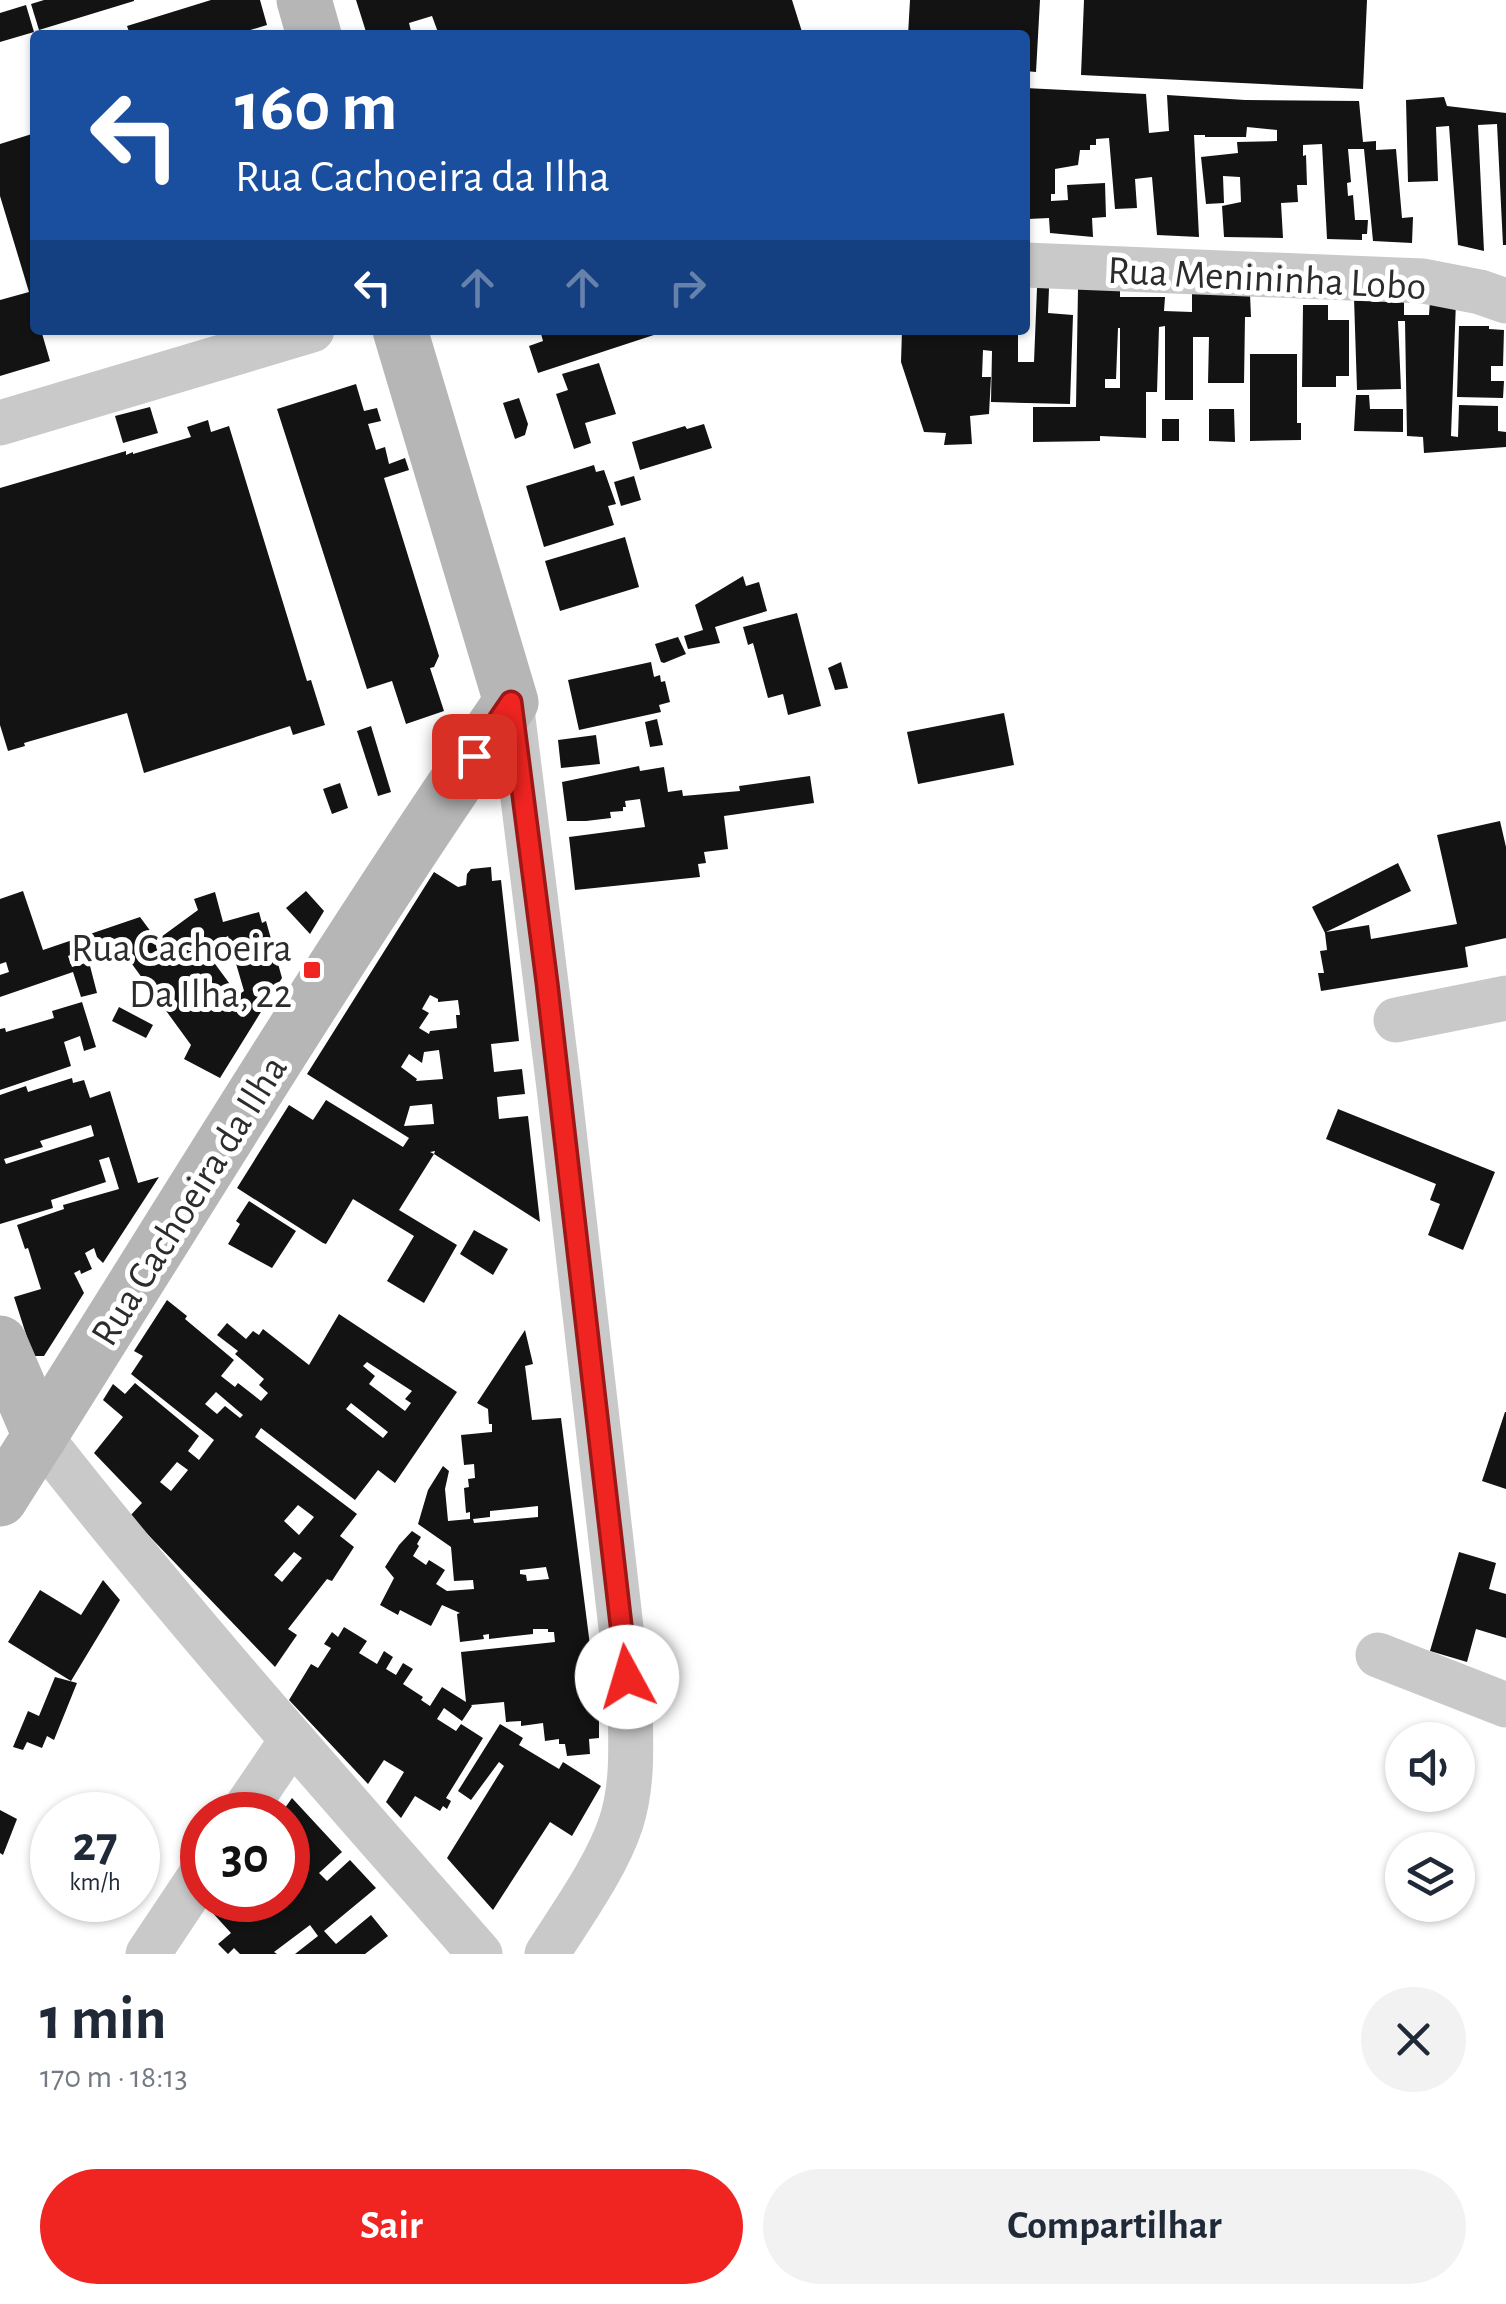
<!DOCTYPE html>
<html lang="pt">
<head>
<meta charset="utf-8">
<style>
	:root { --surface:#fff; --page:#f2f2f3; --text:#1f2937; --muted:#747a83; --accent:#f02421 }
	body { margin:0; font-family:"Alegreya Sans",sans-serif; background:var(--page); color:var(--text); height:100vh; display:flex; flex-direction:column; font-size:38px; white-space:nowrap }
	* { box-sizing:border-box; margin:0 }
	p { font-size:32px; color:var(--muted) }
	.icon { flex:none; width:55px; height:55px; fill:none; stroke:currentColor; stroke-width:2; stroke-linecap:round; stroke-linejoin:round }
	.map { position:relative; height:1954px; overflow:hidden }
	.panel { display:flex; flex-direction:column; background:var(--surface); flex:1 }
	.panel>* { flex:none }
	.hud { position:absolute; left:30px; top:30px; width:1000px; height:305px; border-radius:10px; box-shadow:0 2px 8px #0004; background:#1a4fa0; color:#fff; overflow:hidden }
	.controls { position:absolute; left:1385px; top:1722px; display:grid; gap:20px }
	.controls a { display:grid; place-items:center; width:90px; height:90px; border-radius:50%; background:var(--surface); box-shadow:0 2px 8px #0004; font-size:50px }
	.speed { position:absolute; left:30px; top:1792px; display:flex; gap:20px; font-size:50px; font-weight:700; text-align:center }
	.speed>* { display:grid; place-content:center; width:130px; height:130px; border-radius:50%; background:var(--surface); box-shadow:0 2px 8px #0004; line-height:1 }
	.speed small { font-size:25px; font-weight:400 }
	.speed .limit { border:15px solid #d22; background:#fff; color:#111 }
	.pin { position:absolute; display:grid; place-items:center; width:85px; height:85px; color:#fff; margin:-42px; border-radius:20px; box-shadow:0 5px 15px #0006 }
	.me { position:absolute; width:110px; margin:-55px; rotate:354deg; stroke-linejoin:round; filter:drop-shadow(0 0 8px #0008) }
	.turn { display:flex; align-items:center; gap:35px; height:210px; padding:0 40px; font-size:45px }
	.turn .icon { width:130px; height:130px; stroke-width:2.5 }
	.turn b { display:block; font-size:70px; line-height:85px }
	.lanes { display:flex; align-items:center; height:95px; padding:0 40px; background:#0003; justify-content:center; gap:50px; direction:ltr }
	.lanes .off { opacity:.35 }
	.round { display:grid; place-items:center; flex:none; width:105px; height:105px; border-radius:52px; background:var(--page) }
	.overview { display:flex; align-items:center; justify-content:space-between; height:170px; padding:0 40px }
	h1 { font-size:60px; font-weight:600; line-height:75px }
	.cta { display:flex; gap:20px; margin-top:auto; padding:20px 40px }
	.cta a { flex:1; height:115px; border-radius:60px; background:var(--accent); color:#fff; font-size:40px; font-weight:600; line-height:115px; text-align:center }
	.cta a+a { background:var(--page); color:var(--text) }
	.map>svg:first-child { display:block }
	.building { fill:#131313; fill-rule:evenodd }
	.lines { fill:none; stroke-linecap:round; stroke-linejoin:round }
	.street { stroke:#c9c9c9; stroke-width:45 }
	.secondary { stroke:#b6b6b6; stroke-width:55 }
	.route-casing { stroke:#9c1715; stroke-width:25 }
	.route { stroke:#f02421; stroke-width:18 }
	.poi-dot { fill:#f02421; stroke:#fff; stroke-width:4 }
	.labels { text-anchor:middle; stroke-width:10; stroke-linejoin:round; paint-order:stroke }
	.street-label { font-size:40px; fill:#2c2c2c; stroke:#fff }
	.poi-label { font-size:40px; fill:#2c2c2c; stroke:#fff; text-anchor:end }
</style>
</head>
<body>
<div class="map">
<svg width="1506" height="1954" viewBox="0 0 1506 1954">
	<rect width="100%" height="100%" fill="#fff"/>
	<g class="building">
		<path d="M44,0H134V1L39,30L31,4Z"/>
		<path d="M211,0H260L267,25L234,35H130L127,26Z"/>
		<path d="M356,0H792L803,35H439L432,16L409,23L412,35H367Z"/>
		<path d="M910,0H1040L1036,72L1025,71V35H908Z"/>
		<path d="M1084,0H1367L1363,89L1081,75Z"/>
		<path d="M26,5L34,32L0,42V13Z"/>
		<path d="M1025,88L1146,94L1149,133L1169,131L1167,95L1245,100L1359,101L1363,142L1376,141V150L1396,149L1402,218L1413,217L1412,243L1373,241L1364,149H1348L1351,182L1347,183L1348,196L1353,195L1355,220H1368L1367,234H1362V240L1327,239L1322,144L1303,145V156L1306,155L1307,185H1297L1298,202L1281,203L1283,238L1224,237L1222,206L1241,202L1240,177L1223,176L1224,203L1206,204L1201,157L1238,153L1237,142L1277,141V130L1247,127L1246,137H1205V135H1194L1199,237L1157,235L1152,177L1135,179L1137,208L1115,209L1109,138L1096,139V145H1090V150H1080L1078,165L1055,169V194H1051V201L1068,200L1067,185L1105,183L1106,217L1092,218L1093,237L1050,233L1049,218L1028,219L1025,173Z"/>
		<path d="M1444,97L1447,106L1506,113V245H1503L1497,124L1478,125L1484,251L1458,245L1449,126L1436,127L1438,181L1408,182L1406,100Z"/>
		<path d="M35,133V298L31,299L35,312V330H41L50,361L0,376V300L29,292L0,196V144Z"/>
		<path d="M1037,288H1049L1048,313L1073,315L1070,404L991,402L992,351L983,350L982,377H991L989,414L970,416L972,444L944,445L946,433L924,432L901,362L902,330H1018V362H1034Z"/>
		<path d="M1078,288L1120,289V297H1165L1164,311L1192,312V290L1250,294L1251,317H1245L1244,383H1208L1209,337H1193V400H1165V326L1159,327L1157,392H1146V438L1100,436V441L1033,442V407H1076ZM1118,328H1120V388H1105V379H1116Z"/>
		<path d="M1354,298L1404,299V315H1429L1430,300L1456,301L1451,436L1458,437L1459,405L1498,406V431L1506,432V447L1424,453L1423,437L1407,436L1405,321H1398L1401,389L1357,390Z"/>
		<path d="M1303,305H1328V320H1349V376H1336V387H1302Z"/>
		<path d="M1459,326H1489V329L1504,330L1503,366H1491V381H1504L1503,398L1457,397Z"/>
		<path d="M540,330H666V331L538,373L529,346L543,341Z"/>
		<path d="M1250,354H1297V423H1301V440L1250,441Z"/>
		<path d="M599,363L616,414L585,423L591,443L574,449L556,394L568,390L562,374Z"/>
		<path d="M356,384L364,411L377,408L381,421L368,424L376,450L385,447L389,464L405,458L409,470L384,478L439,656L434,667L430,668L444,711L406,724L392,681L367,689L277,409Z"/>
		<path d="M1356,395H1369L1370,409H1403V432L1354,431Z"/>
		<path d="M519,398L528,424L525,435L515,439L503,403Z"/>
		<path d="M150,407L158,433L123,443L115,416Z"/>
		<path d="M1209,409H1234L1235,442L1209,441Z"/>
		<rect x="1162" y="419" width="17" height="22"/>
		<path d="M208,420L211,432L229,426L307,681L311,680L325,725L293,735L290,726L144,773L127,713L24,743L25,746L8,751L0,725V488L126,451V455L133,452V454L191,437L187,427Z"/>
		<path d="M704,424L712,448L640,470L632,442L685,426L687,429Z"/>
		<path d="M594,465L596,472L604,470L616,504L608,506L614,525L544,547L526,486Z"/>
		<path d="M634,476L641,500L621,506L614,482Z"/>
		<path d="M625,537L639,587L560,611L545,561Z"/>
		<path d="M743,576L746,586L759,582L767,611L715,627L720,643L688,649L684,636L703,630L695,605Z"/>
		<path d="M797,613L821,706L788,715L783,694L768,698L753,643L748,645L743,627Z"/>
		<path d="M678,637L686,654L664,663L661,662L655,644Z"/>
		<path d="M651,662L654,677L660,675L661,682L665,681L670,702L659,705L661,712L579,730L568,680Z"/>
		<path d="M841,662L848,688L835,690L828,668Z"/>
		<path d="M1004,713L1014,765L918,784L907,732Z"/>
		<path d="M657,719L663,745L650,747L645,722Z"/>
		<path d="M371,726L391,792L378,796L357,731Z"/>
		<path d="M596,735L600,764L561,768L558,740Z"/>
		<path d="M639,766L640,771L664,767L668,792L682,790L683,796L740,791L739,786L810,776L814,803L724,816L728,849L704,852L706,863L698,864L700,877L575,890L569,837L645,827L640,799L625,801L626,807H623V811L610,812L611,818L586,821H567L562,782Z"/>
		<path d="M340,783L348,808L332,814L323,789Z"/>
		<path d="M1500,821L1506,847V938L1465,947L1468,967L1321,991L1318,973H1324L1320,951L1327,950L1325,933L1312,907L1398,863L1411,891L1326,932L1369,925L1371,939L1457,924L1437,835Z"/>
		<path d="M491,867L492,881L501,880L519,1041L491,1044L494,1072L522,1069L525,1094L497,1097L499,1119L528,1116L540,1222L434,1154L435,1151L430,1152L434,1154L399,1210L457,1245L424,1303L387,1281L414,1236L353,1199L326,1244L323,1243L237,1188L289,1105L313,1120L326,1100L403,1147L409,1138L307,1074L434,872L458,887L466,885L467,874L471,869ZM430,995L438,999V1002L458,1000L460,1015H456L457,1028L430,1031L429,1034L419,1028L429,1013L422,1009ZM439,1050L443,1079L416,1081L417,1079L401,1067L409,1054L422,1063L424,1052ZM432,1104L434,1124L404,1126L410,1106Z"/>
		<path d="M23,891L43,950L140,917L157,940L198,910L194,899L215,892L223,922L259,912L262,923L266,921L282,978L220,1078L184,1059L191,1045L113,938L68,956L72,967L89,962L97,993L81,997L73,972L0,997V975L9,972L6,962L0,964V899ZM228,936L244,991L238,995L204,949Z"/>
		<path d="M306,891L324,911L310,934L286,908Z"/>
		<path d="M82,1002L96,1047L84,1051L80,1036L64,1042L71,1066L0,1090V1029L5,1028L6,1032L54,1018L52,1011Z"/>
		<path d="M119,1007L153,1025L146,1038L112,1021Z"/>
		<path d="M72,1078L73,1083L84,1080L90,1098L110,1091L138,1183L159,1177L103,1263L97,1257L94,1248L85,1253L92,1269L81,1274L80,1270L74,1273L84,1293L44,1356H33L14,1297L41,1289L28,1248L25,1249L17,1225L64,1209L63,1205L119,1189L109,1157L99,1160L106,1182L51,1200L53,1208L0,1224V1095L26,1086L28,1092ZM91,1125L94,1136L6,1164L4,1159L43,1147L40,1141Z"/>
		<path d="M1338,1109L1495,1172L1463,1250L1428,1235L1440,1204L1430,1200L1436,1184L1326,1139Z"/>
		<path d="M249,1201L296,1231L272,1268L228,1244L240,1224L236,1221Z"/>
		<path d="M474,1230L508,1249L493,1275L460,1254Z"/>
		<path d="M167,1300L187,1316L185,1319L234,1360L221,1376L235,1387L238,1383L261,1401L268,1393L259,1385L264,1379L235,1354L238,1351L217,1335L227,1323L246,1339L253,1331L259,1335L263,1329L309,1365L339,1314L457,1392L395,1483L378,1470L355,1500L261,1428L255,1437L357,1514L340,1536L354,1547L332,1581L327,1579L288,1629L297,1635L275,1667L130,1516L142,1503L94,1453L123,1417L103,1400L113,1384L125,1394L135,1383L199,1436L188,1451L199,1460L214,1440L131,1374L143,1356L134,1351ZM367,1362L412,1391L405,1399L411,1403L405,1411L369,1384L375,1376L363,1366ZM216,1392L243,1415L240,1418L225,1406L217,1414L205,1404ZM351,1403L388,1432L383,1438L346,1409ZM177,1462L188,1470L171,1491L160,1482ZM298,1505L314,1517L299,1535L284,1521ZM294,1552L302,1558L282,1582L274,1575Z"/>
		<path d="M525,1330L533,1364L525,1366L532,1420L561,1418L599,1716V1738L589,1739L590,1754L567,1756L565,1744H559V1739L545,1741L543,1723L521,1726V1721L506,1722L504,1702L471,1705L472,1706L462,1721L444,1708L437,1719L456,1731L461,1724L483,1738L446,1798L451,1801L447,1809L443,1806L440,1811L415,1796L401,1818L386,1802L404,1772L384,1760L368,1784L289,1700L311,1664L318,1668L331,1648L324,1644L332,1632L338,1637L344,1627L367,1641L359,1653L377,1664L384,1651L393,1657L386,1669L396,1675L403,1663L413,1669L403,1684L423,1697L421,1700L430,1706L442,1687L466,1702L461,1652L555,1642L554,1632H548V1629H533V1634L489,1639V1634L483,1635L484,1639L460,1642L457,1614L460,1613L442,1605L431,1626L400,1610L398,1615L380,1605L394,1578L385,1567L399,1545L412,1531L421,1537L417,1544L419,1546L413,1556L426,1565L429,1560L445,1570L436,1584L447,1591L474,1589L473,1580L454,1581L451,1547L418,1524L428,1490L443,1466L449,1471L445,1489L448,1521L470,1519V1512L466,1513L464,1488L469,1487L468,1479L475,1478L474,1464L464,1465L461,1435L492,1432V1424H489L488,1409L477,1403ZM538,1506V1517L474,1523L473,1519L490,1517V1511ZM546,1567L549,1579L527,1581L526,1575L520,1574V1570Z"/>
		<path d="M1505,1412H1506V1489L1482,1481Z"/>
		<path d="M1459,1552L1496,1563L1489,1589L1506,1594V1638L1476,1629L1467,1662L1430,1651Z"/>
		<path d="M103,1580L120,1600L71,1681L8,1642L40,1590L81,1615Z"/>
		<path d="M55,1677L77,1683L54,1740L47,1736L42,1748L27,1742L23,1750L13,1747L28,1711L39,1716Z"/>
		<path d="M500,1724L523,1738L519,1745L559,1769L563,1762L601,1786L572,1836L550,1822L493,1910L447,1858L504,1766L499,1762L471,1800L458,1791Z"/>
		<path d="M292,1798L342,1852L319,1873L327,1881L350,1860L376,1888L324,1931L336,1944L371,1915L388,1936L365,1954H295L318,1936L310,1925L274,1952L277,1954H240L234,1948L228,1954L218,1944L231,1933L210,1910L218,1900H288L297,1892L288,1881V1815H280Z"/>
		<path d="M0,1810L17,1819L3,1855L0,1853Z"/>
	</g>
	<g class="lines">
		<g class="street">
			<path d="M1025,265L1423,281L1480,292L1506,301"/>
			<path d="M0,423L312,330"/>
			<path d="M511,702L559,1088L630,1706C631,1745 633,1786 621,1823C606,1868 572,1914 547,1954"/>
			<path d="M1396,1020L1506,998"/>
			<path d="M40,1436C180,1615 331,1784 480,1954"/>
			<path d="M1378,1655L1506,1705"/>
			<path d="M241,1815L292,1740"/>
			<path d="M148,1954L202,1873"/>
		</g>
		<g class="secondary">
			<path d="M304,0L314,35"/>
			<path d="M0,1343L40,1436"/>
			<path d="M0,1499C169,1233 331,962 511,702L400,330"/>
		</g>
	</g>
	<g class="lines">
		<defs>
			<path id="route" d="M474,756L511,702L547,983L627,1677"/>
		</defs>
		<use href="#route" class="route-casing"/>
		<use href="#route" class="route"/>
	</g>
	<rect class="poi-dot" x="302" y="960" width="20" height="20" rx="5"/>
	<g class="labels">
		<g class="street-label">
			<text transform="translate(1267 277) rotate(3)" y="14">Rua Menininha Lobo</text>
			<text transform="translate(188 1200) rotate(-58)" y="14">Rua Cachoeira da Ilha</text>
		</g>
		<g class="poi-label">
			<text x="292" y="961">Rua Cachoeira<tspan x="292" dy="46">Da Ilha, 22</tspan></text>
		</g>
	</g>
</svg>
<div class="controls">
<a><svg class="icon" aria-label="sound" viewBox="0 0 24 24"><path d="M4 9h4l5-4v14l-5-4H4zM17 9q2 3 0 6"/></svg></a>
<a><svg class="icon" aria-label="layers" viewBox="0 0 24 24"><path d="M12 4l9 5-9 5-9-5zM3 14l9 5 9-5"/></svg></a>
</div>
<div class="speed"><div>27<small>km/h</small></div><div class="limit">30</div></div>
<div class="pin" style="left:474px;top:756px;background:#d93025"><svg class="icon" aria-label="arrive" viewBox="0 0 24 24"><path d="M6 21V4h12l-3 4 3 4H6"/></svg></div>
<svg class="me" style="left:627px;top:1677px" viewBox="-20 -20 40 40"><circle r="19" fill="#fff"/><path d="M0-13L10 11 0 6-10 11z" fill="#f02421"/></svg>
<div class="hud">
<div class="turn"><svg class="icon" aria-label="left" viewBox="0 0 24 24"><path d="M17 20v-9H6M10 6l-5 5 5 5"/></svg><div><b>160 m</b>Rua Cachoeira da Ilha</div></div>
<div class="lanes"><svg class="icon" aria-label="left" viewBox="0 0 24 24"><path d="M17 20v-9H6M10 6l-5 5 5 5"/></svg><svg class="icon off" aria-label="ahead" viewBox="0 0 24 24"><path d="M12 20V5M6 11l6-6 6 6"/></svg><svg class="icon off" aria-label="ahead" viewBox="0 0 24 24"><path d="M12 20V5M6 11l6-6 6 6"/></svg><svg class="icon off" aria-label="right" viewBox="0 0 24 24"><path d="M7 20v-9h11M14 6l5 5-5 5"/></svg></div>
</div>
</div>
<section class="panel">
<div class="overview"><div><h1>1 min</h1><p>170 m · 18:13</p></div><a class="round"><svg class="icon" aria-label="close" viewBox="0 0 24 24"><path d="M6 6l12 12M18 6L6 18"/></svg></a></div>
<div class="cta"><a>Sair</a><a>Compartilhar</a></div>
</section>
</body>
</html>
